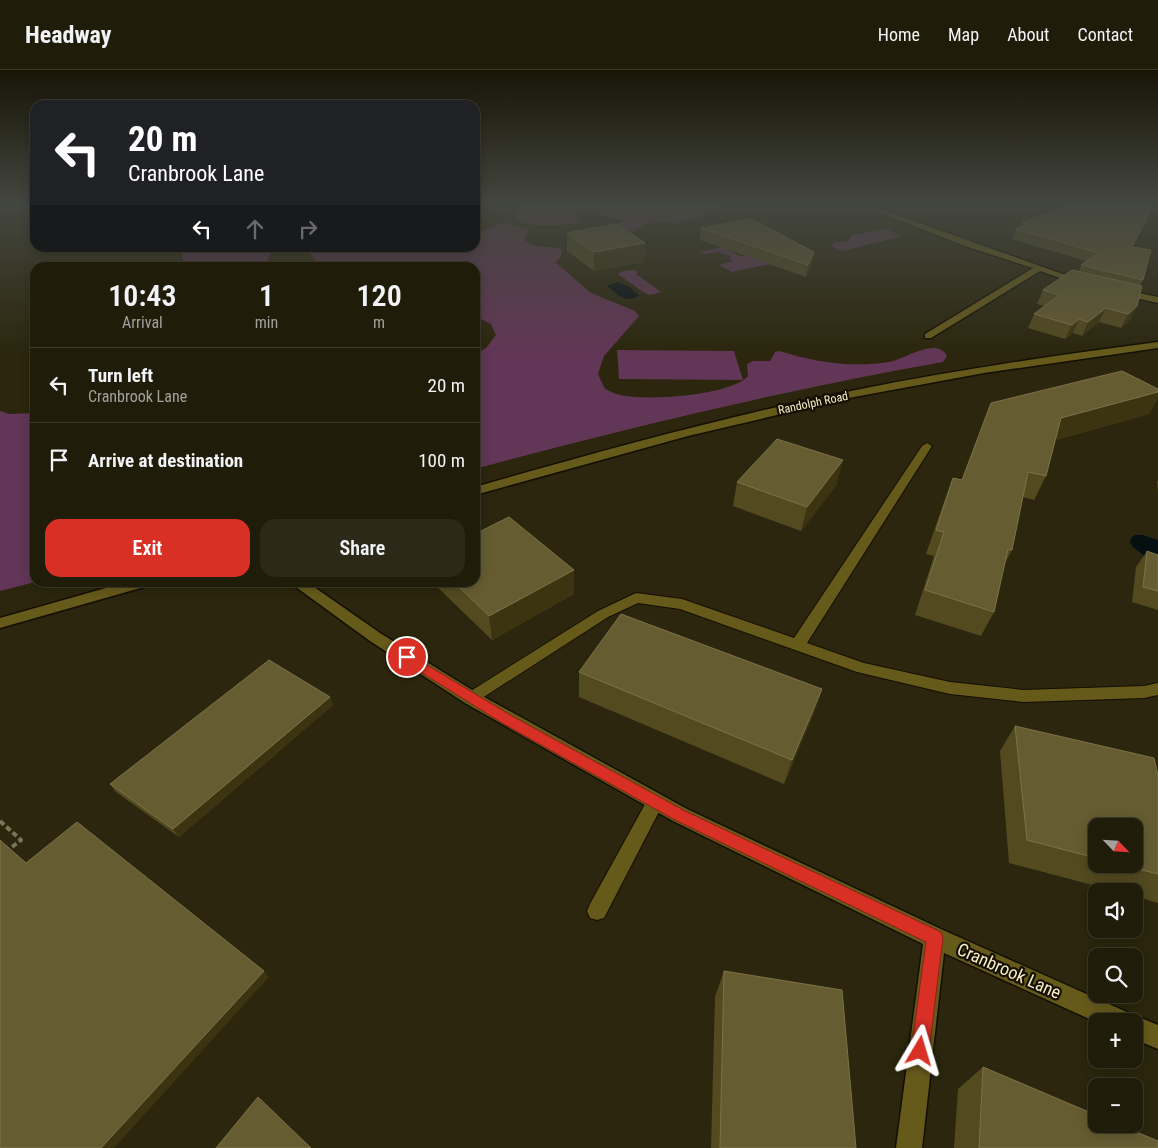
<!DOCTYPE html>
<html lang="en">
<head>
<meta charset="utf-8">
<style>
	:root { --surface:#201c0a; --page:#2d2918; --text:#f1f3f6; --muted:#a2a19c; --line:#3d3a2b; --accent:#d93025 }
	body { margin:0; font-family:"Roboto Condensed",sans-serif; background:var(--page); color:var(--text); height:100vh; display:flex; flex-direction:column; font-size:19px; white-space:nowrap }
	* { box-sizing:border-box; margin:0 }
	p { font-size:16px; color:var(--muted) }
	.icon { flex:none; width:28px; height:28px; fill:none; stroke:currentColor; stroke-width:2; stroke-linecap:round; stroke-linejoin:round }
	.map { position:relative; flex:1; overflow:hidden }
	.side { position:absolute; left:30px; top:192px; width:450px; height:325px; display:flex; flex-direction:column; background:var(--surface); border-radius:15px; box-shadow:0 2px 12px #0003,0 0 0 1px var(--line) }
	.side>* { flex:none }
	.hud { position:absolute; left:30px; top:30px; width:450px; height:152px; border-radius:15px; box-shadow:0 2px 12px #0003,0 0 0 1px var(--line); background:#202124; color:#fff; overflow:hidden }
	.needle { width:32px; rotate:115deg }
	.tools { position:absolute; left:1088px; top:748px; display:grid; gap:10px }
	.tools a { display:grid; place-items:center; width:55px; height:55px; border-radius:10px; background:var(--surface); box-shadow:0 2px 12px #0003,0 0 0 1px var(--line); font-size:25px }
	.pin { position:absolute; display:grid; place-items:center; width:42px; height:42px; color:#fff; margin:-21px; border:2px solid #fff; border-radius:50%; box-shadow:0 1px 5px #0007 }
	.me { position:absolute; width:55px; margin:-28px; rotate:7deg; stroke-linejoin:round; filter:drop-shadow(0 0 4px #0008) }
	.turn { display:flex; align-items:center; gap:18px; height:105px; padding:0 15px; font-size:22px }
	.turn .icon { width:65px; height:65px; stroke-width:2.5 }
	.turn b { display:block; font-size:35px; line-height:42px }
	.lanes { display:flex; align-items:center; height:48px; padding:0 15px; background:#0003; justify-content:center; gap:25px; direction:ltr }
	.lanes .off { opacity:.35 }
	.eta { display:flex; justify-content:space-evenly; align-items:center; height:85px; text-align:center }
	.eta b { font-size:30px; font-weight:600; line-height:35px }
	.cta { display:flex; gap:10px; margin-top:auto; padding:10px 15px }
	.cta a { flex:1; height:58px; border-radius:15px; background:var(--accent); color:#fff; font-size:20px; font-weight:600; line-height:58px; text-align:center }
	.cta a+a { background:var(--page); color:var(--text) }
	ul { padding:0; list-style:none }
	li { display:flex; align-items:center; gap:15px; height:75px; padding:0 15px; border-top:1px solid var(--line) }
	li div { flex:1 }
	li b { display:block; font-size:19px }
	li em { font-style:normal }
	header { display:flex; align-items:center; gap:30px; box-sizing:border-box; height:70px; padding:0 25px; background:var(--surface); border-bottom:1px solid var(--line) }
	header strong { font-size:24px }
	nav { display:flex; gap:28px; margin-inline-start:auto; font-size:18px }
	.map>svg:first-child { display:block }
	.green { fill:#623656 }
	.water { fill:#051013 }
	.lines { fill:none; stroke-linecap:round; stroke-linejoin:round }
	.lane-casing { stroke:#140f00; stroke-width:2 }
	.street-casing { stroke:#140f00; stroke-width:3 }
	.secondary-casing { stroke:#140f00; stroke-width:3 }
	.path { stroke:#7b7556; stroke-width:4; stroke-dasharray:5.5 3; stroke-linecap:butt }
	.lane { fill:#665a1b; fill-rule:evenodd }
	.street { fill:#665a1b; fill-rule:evenodd }
	.secondary { fill:#665a1b; fill-rule:evenodd }
	.wall { fill:#534a20; fill-rule:evenodd }
	.shaded-wall { fill:#3c3411 }
	.building { fill:#655c32; stroke:#7c7349 }
	.route { fill:#d93025; stroke:#8d1f18 }
	.labels { text-anchor:middle; stroke-width:4.5; stroke-linejoin:round; paint-order:stroke }
	.far-street-label { font-size:12px; fill:#f7efc8; stroke:#140f00 }
	.near-street-label { font-size:18px; fill:#f7efc8; stroke:#140f00 }
</style>
</head>
<body>
<header>
<strong>Headway</strong>
<nav><a>Home</a><a>Map</a><a>About</a><a>Contact</a></nav>
</header>
<div class="map">
<svg width="1158" height="1078" viewBox="0 0 1158 1078">
	<rect width="100%" height="100%" fill="#2b260d"/>
	<g class="green">
		<path d="M521,135H716L726,139L673,154C659,148 644,154 632,162L612,156L624,151L598,144L574,143L581,152C570,154 517,161 515,145C514,141 519,138 521,135Z"/>
		<path d="M505,153L528,160L529,163L525,167V171L531,175L562,179L561,187L555,192L591,223L635,241L639,246L604,286L598,304L605,319C610,321 615,324 620,325C646,331 730,326 748,306L747,294L753,291H770L775,282L779,281C815,292 851,298 889,292C905,289 937,266 947,286L943,292C786,320 629,357 475,399V284L486,278L496,265L491,254L475,246V198L319,197L307,178H475V163Z"/>
		<path d="M887,159L903,166L842,181L832,176L833,173L848,171L852,165Z"/>
		<path d="M723,177L739,186H749L785,191L732,202L719,195L733,191L729,188L732,187L718,182L705,184L700,182Z"/>
		<path d="M184,178H273L264,198L184,197L182,186Z"/>
		<path d="M633,200L638,202L636,204L661,222L650,225L643,222L618,204L623,201Z"/>
		<path d="M617,280L734,281L743,310L619,309Z"/>
		<path d="M0,341L9,344L35,343V512L0,521Z"/>
	</g>
	<g class="water">
		<path d="M618,212L630,217L639,226C623,234 617,223 607,216Z"/>
		<path d="M1135,465H1143L1158,470V491L1152,492L1133,477L1130,472L1131,468Z"/>
	</g>
	<g class="lines">
		<defs>
			<g id="lane">
				<path d="M927,373L932,376L807,573L864,593L950,612L1024,620L1144,616L1158,613V625L1144,628L1024,632L950,624L857,602L680,539L638,533L608,547L476,632L471,634L466,632L463,628L466,624L598,541L636,523L682,529L794,568L922,376Z"/>
				<path d="M655,724L661,727L664,732L604,848L597,850L590,848L587,841L590,834L649,727Z"/>
			</g>
			<g id="street">
				<path d="M860,135H869L1085,212L1081,215L1040,201L931,268H925V264L1033,198L965,176Z"/>
				<path d="M1120,219L1158,227V233L1117,224L1116,222Z"/>
				<path d="M289,512H307L380,563L477,623L687,739L943,860L1129,943L1131,947L1134,945L1158,955V979L1134,969V951L1096,952L944,883L922,1078H896L923,874L673,751L465,633L370,571Z"/>
			</g>
			<g id="secondary">
				<path d="M1158,272V278L984,303L854,327L688,366L475,425V417C601,381 727,346 856,320C956,300 1057,285 1158,272Z"/>
				<path d="M127,512H153L151,515L0,558V548Z"/>
			</g>
		</defs>
		<use href="#lane" class="lane-casing"/>
		<use href="#street" class="street-casing"/>
		<use href="#secondary" class="secondary-casing"/>
		<path class="path" d="M0,751L21,770L8,780"/>
		<use href="#lane" class="lane"/>
		<use href="#street" class="street"/>
		<use href="#secondary" class="secondary"/>
	</g>
	<g class="wall">
		<path d="M1022,152L1132,177L1143,210L1140,216L1130,250L1121,258L1099,252L1082,266L1073,263L1065,269L1028,258L1034,244L1044,236L1037,234L1043,220L1079,201L1081,195L1086,191L1012,169L1016,159L1021,157Z"/>
		<path d="M701,158L814,182L812,194L806,207L700,170Z"/>
		<path d="M567,163L645,173L644,192L594,201L567,181Z"/>
		<path d="M1158,319V328L1149,344L1055,370L1046,406L1034,430L1023,427L1012,480L1004,495L994,542L981,566L915,545L934,486L926,484L944,432L953,408L962,410L991,333Z"/>
		<path d="M1158,410V424L1157,412Z"/>
		<path d="M737,412L837,414L801,461L733,436Z"/>
		<path d="M1147,481L1158,485V540L1132,532L1136,497Z"/>
		<path d="M574,500V524L492,570L432,512H475Z"/>
		<path d="M579,602L822,619L814,643L784,714L579,627Z"/>
		<path d="M330,627L333,635L179,767L116,722L110,714Z"/>
		<path d="M1015,656L1158,705V833L1134,826V821H1115L1009,793L1000,681ZM1096,756L1134,794H1096Z"/>
		<path d="M724,901L856,1078H711L715,927Z"/>
		<path d="M983,997L1158,1078H954L958,1019Z"/>
	</g>
	<g class="shaded-wall">
		<path d="M645,173L644,192L594,201V182Z"/>
		<path d="M814,182L812,194L806,207L808,195Z"/>
		<path d="M1137,236L1130,250L1121,258L1128,244Z"/>
		<path d="M1106,238L1099,252L1082,266L1088,252Z"/>
		<path d="M1079,249L1073,263L1065,269L1072,255Z"/>
		<path d="M1158,322V328L1149,344L1050,371L1061,348Z"/>
		<path d="M843,390L837,414L801,461L807,437Z"/>
		<path d="M574,500V524L492,570L489,546Z"/>
		<path d="M822,619L814,643L784,714L792,690Z"/>
		<path d="M330,627L333,635L179,767L173,759Z"/>
		<path d="M264,901L269,907L114,1078H101Z"/>
	</g>
	<g class="building">
		<path d="M1073,135H1147L1151,140L1132,177L1151,180L1143,210L1081,195L1099,183L1016,159L1028,154L1022,152Z"/>
		<path d="M751,149L814,182L808,195L701,158Z"/>
		<path d="M616,154L645,173L594,182L567,163Z"/>
		<path d="M1072,200L1142,216L1137,236L1128,244L1106,238L1088,252L1079,249L1072,255L1034,244L1059,225L1043,220Z"/>
		<path d="M1122,301L1158,319V322L1061,348L1046,406L1028,402L1012,480L1008,479L994,542L925,520L944,462L936,460L953,408L962,410L991,333Z"/>
		<path d="M777,369L843,390L807,437L737,412Z"/>
		<path d="M509,447L574,500L489,546L454,512H475V464Z"/>
		<path d="M1147,481L1158,485V521L1143,517Z"/>
		<path d="M621,544L822,619L792,690L579,602Z"/>
		<path d="M269,590L330,627L173,759L110,714Z"/>
		<path d="M1015,656L1154,688L1158,705V804L1118,794H1134V756H1096V788L1027,770Z"/>
		<path d="M77,752L264,901L101,1078H0V770L26,793Z"/>
		<path d="M724,901L842,920L856,1078H720Z"/>
		<path d="M983,997L1096,1045V1054H1117L1158,1071V1078H979Z"/>
		<path d="M258,1027L311,1078H216Z"/>
	</g>
	<linearGradient id="sky" x2="0" y2="1"><stop stop-color="#181507"/><stop offset="0.47" stop-color="#444740"/><stop offset="1" stop-color="#444740" stop-opacity="0"/></linearGradient>
	<rect width="1158" height="286" fill="url(#sky)"/>
	<path class="route" d="M407,583L512,646L685,741L941,862L943,868L929,981L927,988L920,990L914,988L911,981L926,872L675,750L502,653L403,591L401,587Z"/>
	<g class="labels">
		<g class="far-street-label">
			<text transform="translate(813 333) rotate(-12)" y="4">Randolph Road</text>
		</g>
		<g class="near-street-label">
			<text transform="translate(1009 901) rotate(24)" y="6">Cranbrook Lane</text>
		</g>
	</g>
</svg>
<div class="tools">
<a><svg class="needle" viewBox="-14 -14 28 28"><path d="M0-13l5 13h-10z" fill="#e53935"/><path d="M0 13l5-13h-10z" fill="#a2a19c"/></svg></a>
<a><svg class="icon" aria-label="sound" viewBox="0 0 24 24"><path d="M4 9h4l5-4v14l-5-4H4zM17 9q2 3 0 6"/></svg></a>
<a><svg class="icon" aria-label="search" viewBox="0 0 24 24"><circle cx="10" cy="10" r="6"/><path d="M15 15l6 6"/></svg></a>
<a>+</a>
<a>−</a>
</div>
<div class="pin" style="left:407px;top:587px;background:#d93025"><svg class="icon" aria-label="arrive" viewBox="0 0 24 24"><path d="M6 21V4h12l-3 4 3 4H6"/></svg></div>
<svg class="me" style="left:920px;top:981px" viewBox="-20 -20 40 40"><path d="M0-17L14 15 0 8-14 15z" fill="#d93025" stroke="#fff" stroke-width="4"/></svg>
<div class="hud">
<div class="turn"><svg class="icon" aria-label="left" viewBox="0 0 24 24"><path d="M17 20v-9H6M10 6l-5 5 5 5"/></svg><div><b>20 m</b>Cranbrook Lane</div></div>
<div class="lanes"><svg class="icon" aria-label="left" viewBox="0 0 24 24"><path d="M17 20v-9H6M10 6l-5 5 5 5"/></svg><svg class="icon off" aria-label="ahead" viewBox="0 0 24 24"><path d="M12 20V5M6 11l6-6 6 6"/></svg><svg class="icon off" aria-label="right" viewBox="0 0 24 24"><path d="M7 20v-9h11M14 6l5 5-5 5"/></svg></div>
</div>
<section class="side">
<div class="eta">
<div><b>10:43</b><p>Arrival</p></div>
<div><b>1</b><p>min</p></div>
<div><b>120</b><p>m</p></div>
</div>
<ul>
<li><svg class="icon" aria-label="left" viewBox="0 0 24 24"><path d="M17 20v-9H6M10 6l-5 5 5 5"/></svg><div><b>Turn left</b><p>Cranbrook Lane</p></div><em>20 m</em></li>
<li><svg class="icon" aria-label="arrive" viewBox="0 0 24 24"><path d="M6 21V4h12l-3 4 3 4H6"/></svg><div><b>Arrive at destination</b></div><em>100 m</em></li>
</ul>
<div class="cta"><a>Exit</a><a>Share</a></div>
</section>
</div>
</body>
</html>
